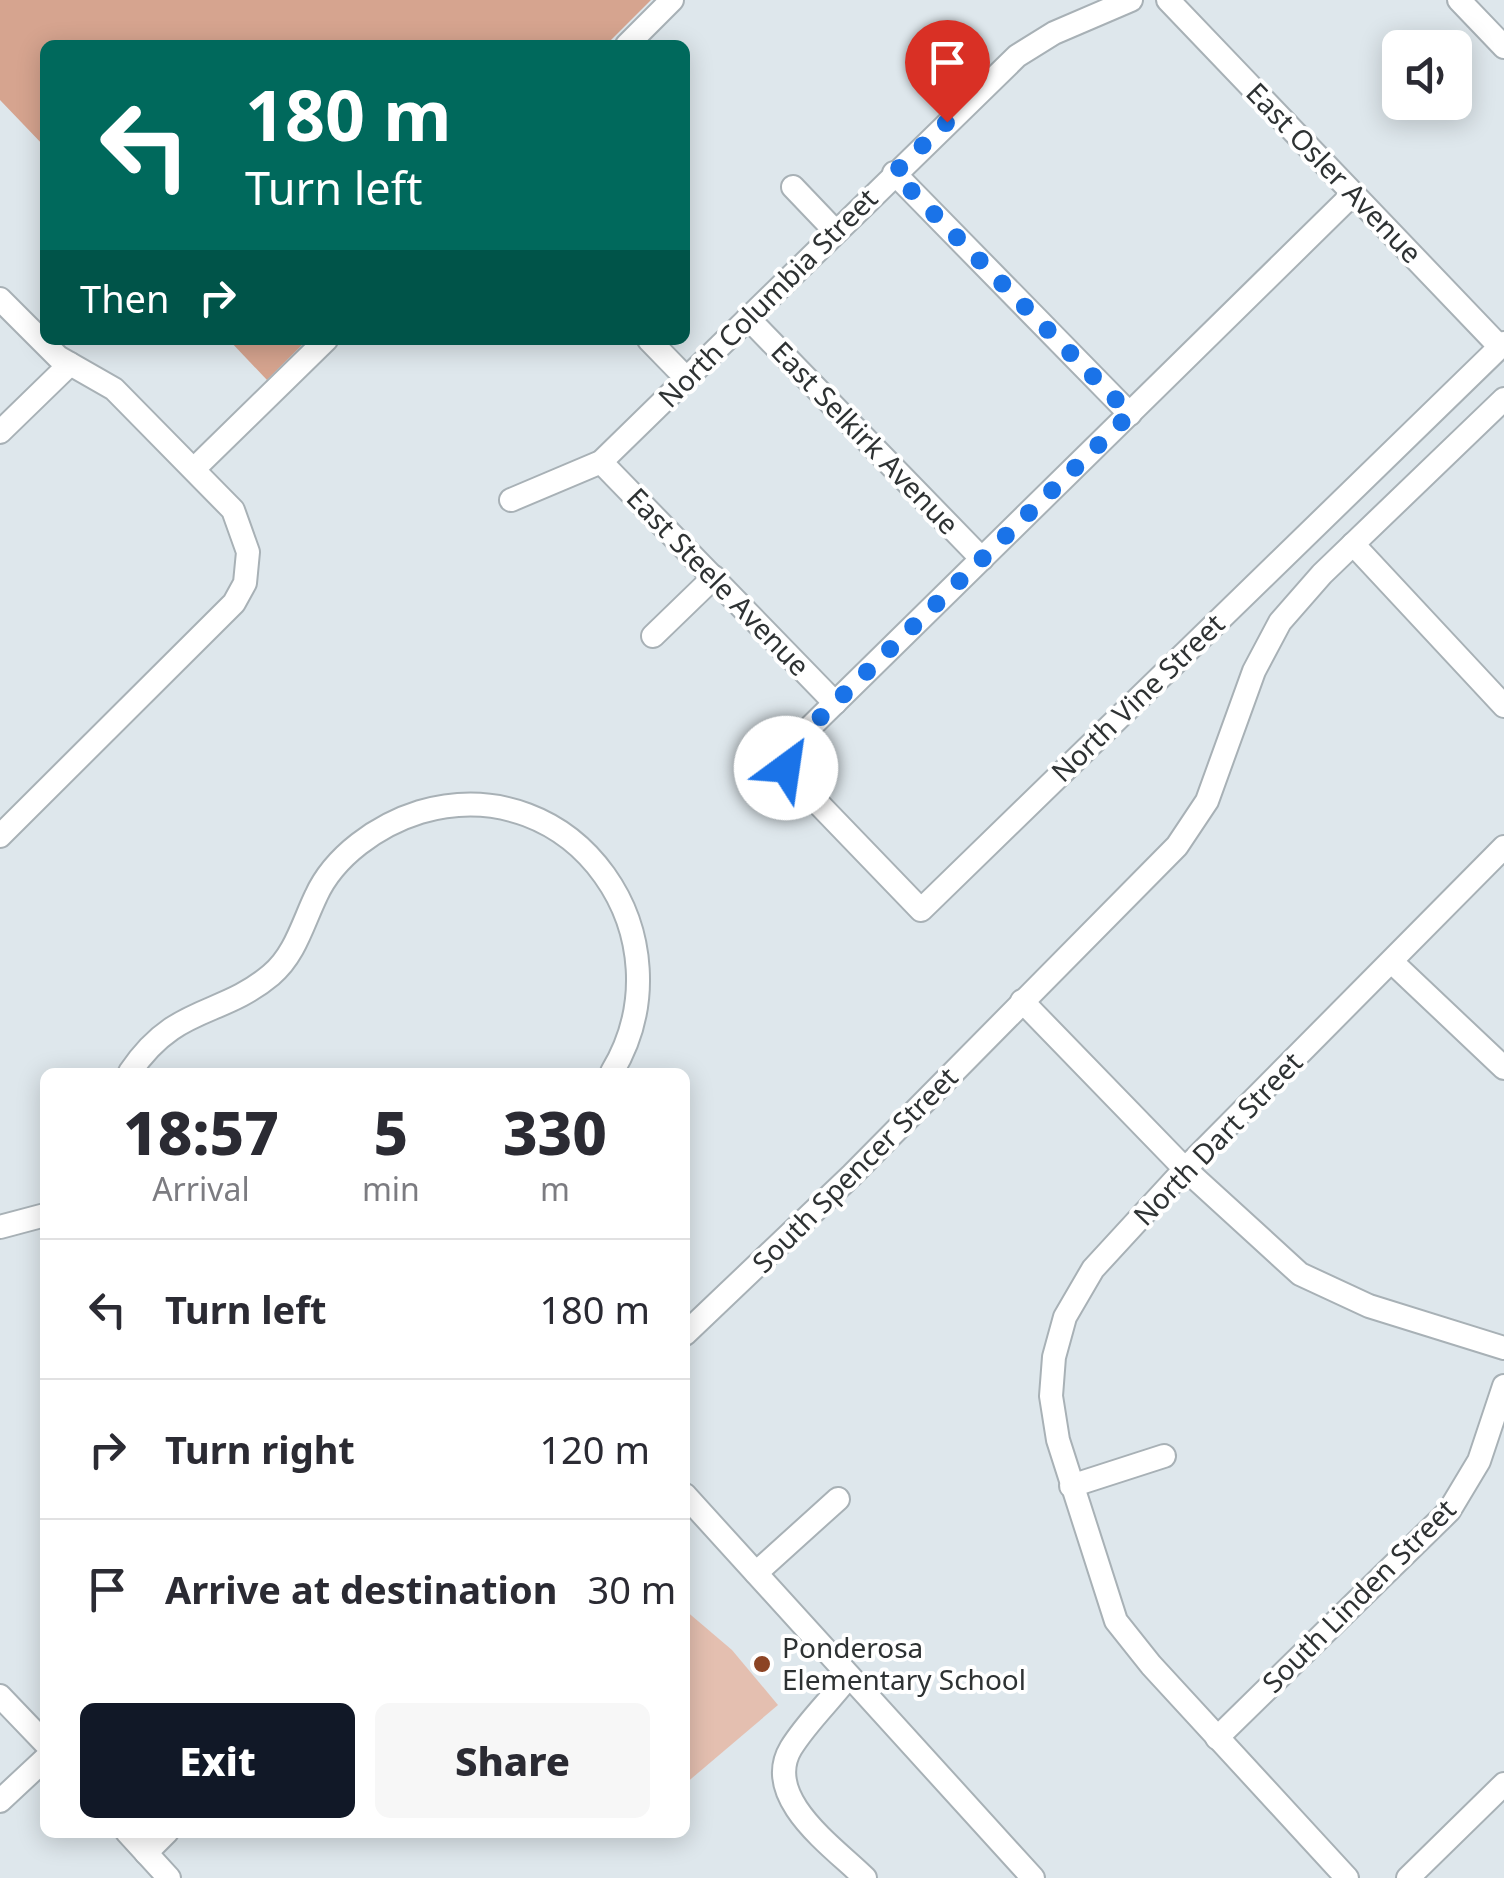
<!DOCTYPE html>
<html lang="en">
<head>
<meta charset="utf-8">
<style>
	:root { --surface:#fff; --page:#f7f7f7; --text:#2b2b33; --muted:#7c7c81; --line:#e1e1e2; --accent:#111827 }
	body { margin:0; font-family:"Noto Sans",sans-serif; background:var(--page); color:var(--text); height:100vh; display:flex; flex-direction:column; font-size:38px; white-space:nowrap }
	* { box-sizing:border-box; margin:0 }
	p { font-size:32px; color:var(--muted) }
	.icon { flex:none; width:55px; height:55px; fill:none; stroke:currentColor; stroke-width:2; stroke-linecap:round; stroke-linejoin:round }
	.map { position:relative; flex:1; overflow:hidden }
	.drawer { position:absolute; left:40px; top:1068px; width:650px; height:770px; display:flex; flex-direction:column; background:var(--surface); border-radius:15px; box-shadow:0 5px 25px #0003 }
	.drawer>* { flex:none }
	.hud { position:absolute; left:40px; top:40px; width:650px; height:305px; border-radius:15px; box-shadow:0 5px 25px #0003; background:#00695c; color:#fff; overflow:hidden }
	.buttons { position:absolute; left:1382px; top:30px; display:grid; gap:20px }
	.buttons a { display:grid; place-items:center; width:90px; height:90px; border-radius:15px; background:var(--surface); box-shadow:0 5px 25px #0003; font-size:50px }
	.pin { position:absolute; display:grid; place-items:center; width:85px; height:85px; color:#fff; margin:-102px -42px; border-radius:50% 50% 50% 0; rotate:-45deg; box-shadow:0 0 10px #0007 }
	.pin .icon { rotate:45deg }
	.me { position:absolute; width:110px; margin:-55px; rotate:31deg; stroke-linejoin:round; filter:drop-shadow(0 0 8px #0008) }
	.turn { display:flex; align-items:center; gap:35px; height:210px; padding:0 40px; font-size:45px }
	.turn .icon { width:130px; height:130px; stroke-width:2.5 }
	.turn b { display:block; font-size:70px; line-height:85px }
	.then { display:flex; align-items:center; height:95px; padding:0 40px; background:#0003; gap:20px; font-size:38px }
	.eta { display:flex; justify-content:space-evenly; align-items:center; height:170px; text-align:center }
	.eta b { font-size:60px; font-weight:800; line-height:70px }
	.cta { display:flex; gap:20px; margin-top:auto; padding:20px 40px }
	.cta a { flex:1; height:115px; border-radius:15px; background:var(--accent); color:#fff; font-size:40px; font-weight:800; line-height:115px; text-align:center }
	.cta a+a { background:var(--page); color:var(--text) }
	ul { padding:0; list-style:none }
	li { display:flex; align-items:center; gap:30px; height:140px; padding:0 40px; border-top:2px solid var(--line) }
	li div { flex:1 }
	li b { display:block; font-size:38px }
	li em { font-style:normal }
	.map>svg:first-child { display:block }
	.green { fill:#e4bfb0 }
	.forest { fill:#d6a48f }
	.lines { fill:none; stroke-linecap:round; stroke-linejoin:round }
	.minor-casing { stroke:#a8b1b6; stroke-width:26 }
	.minor { stroke:#fff; stroke-width:22 }
	.route { stroke:#1a73e8; stroke-width:18; stroke-dasharray:0 32.4 }
	.poi-dot { fill:#8c4424; stroke:#fff; stroke-width:4 }
	.labels { text-anchor:middle; stroke-width:8; stroke-linejoin:round; paint-order:stroke }
	.street-label { font-size:28px; fill:#2e3233; stroke:#fff }
	.poi-label { font-size:28px; fill:#2e3233; stroke:#fff; text-anchor:start }
</style>
</head>
<body>
<div class="map">
<svg width="1504" height="1878" viewBox="0 0 1504 1878">
	<rect width="100%" height="100%" fill="#dee7ec"/>
	<path class="green" d="M685,1610L732,1650L778,1705L685,1784Z"/>
	<g class="forest">
		<path d="M0,0H651L606,45H45V147L0,100Z"/>
		<path d="M229,340H307L267,380Z"/>
	</g>
	<g class="lines">
		<defs>
			<g id="minor">
				<path d="M1168,0L1500,347"/>
				<path d="M1459,0L1504,47"/>
				<path d="M627,45L672,0"/>
				<path d="M894,173L1130,414"/>
				<path d="M793,187L835,231"/>
				<path d="M1353,194L788,749L784,758L788,772L921,910L1504,343"/>
				<path d="M0,299L58,357L114,389L233,510L248,552L245,583L234,603L0,836"/>
				<path d="M748,318L982,559"/>
				<path d="M649,340L686,378"/>
				<path d="M0,432L70,364"/>
				<path d="M601,462L835,703"/>
				<path d="M194,469L326,340"/>
				<path d="M511,500L601,462L1017,56L1054,33L1131,0"/>
				<path d="M1353,544L1504,706"/>
				<path d="M653,636L714,577"/>
				<path d="M1392,962L1504,1068"/>
				<path d="M1022,1001L1185,1169L1300,1274L1369,1306L1504,1348"/>
				<path d="M130,1072C176,1004 220,1018 271,975C295,955 303,923 316,896C334,856 378,825 420,812C576,767 692,939 612,1072"/>
				<path d="M0,1227L45,1215"/>
				<path d="M685,1334L852,1175L1177,846L1207,801L1254,671L1280,622L1322,574L1504,399"/>
				<path d="M1071,1486L1164,1456"/>
				<path d="M685,1495L1033,1878"/>
				<path d="M756,1573L838,1499"/>
				<path d="M849,1676C831,1700 807,1722 791,1748C761,1798 835,1848 865,1878"/>
				<path d="M0,1696L45,1743"/>
				<path d="M1217,1738L1449,1511L1479,1461L1504,1386"/>
				<path d="M0,1801L45,1759"/>
				<path d="M127,1832L169,1878"/>
				<path d="M146,1853L167,1832"/>
				<path d="M1347,1878L1151,1665L1116,1621L1058,1440L1051,1396L1054,1357L1065,1317L1093,1269L1185,1169L1504,847"/>
				<path d="M1408,1878L1504,1784"/>
			</g>
		</defs>
		<use href="#minor" class="minor-casing"/>
		<use href="#minor" class="minor"/>
	</g>
	<g class="lines">
		<path class="route" d="M786,768L788,749L1130,414L894,173L947,122"/>
	</g>
	<circle class="poi-dot" cx="762" cy="1664" r="10"/>
	<g class="labels">
		<g class="street-label">
			<text transform="translate(1334 173) rotate(46)" y="10">East Osler Avenue</text>
			<text transform="translate(768 298) rotate(-45)" y="10">North Columbia Street</text>
			<text transform="translate(865 438) rotate(46)" y="10">East Selkirk Avenue</text>
			<text transform="translate(718 582) rotate(46)" y="10">East Steele Avenue</text>
			<text transform="translate(1138 698) rotate(-44)" y="10">North Vine Street</text>
			<text transform="translate(1218 1139) rotate(-46)" y="10">North Dart Street</text>
			<text transform="translate(855 1170) rotate(-45)" y="10">South Spencer Street</text>
			<text transform="translate(1359 1596) rotate(-45)" y="10">South Linden Street</text>
		</g>
		<g class="poi-label">
			<text x="782" y="1658">Ponderosa<tspan x="782" dy="32">Elementary School</tspan></text>
		</g>
	</g>
</svg>
<div class="buttons">
<a><svg class="icon" aria-label="sound" viewBox="0 0 24 24"><path d="M4 9h4l5-4v14l-5-4H4zM17 9q2 3 0 6"/></svg></a>
</div>
<div class="pin" style="left:947px;top:122px;background:#d93025"><svg class="icon" aria-label="arrive" viewBox="0 0 24 24"><path d="M6 21V4h12l-3 4 3 4H6"/></svg></div>
<svg class="me" style="left:786px;top:768px" viewBox="-20 -20 40 40"><circle r="19" fill="#fff"/><path d="M0-13L10 11 0 6-10 11z" fill="#1a73e8"/></svg>
<div class="hud">
<div class="turn"><svg class="icon" aria-label="left" viewBox="0 0 24 24"><path d="M17 20v-9H6M10 6l-5 5 5 5"/></svg><div><b>180 m</b>Turn left</div></div>
<div class="then">Then<svg class="icon" aria-label="right" viewBox="0 0 24 24"><path d="M7 20v-9h11M14 6l5 5-5 5"/></svg></div>
</div>
<section class="drawer">
<div class="eta">
<div><b>18:57</b><p>Arrival</p></div>
<div><b>5</b><p>min</p></div>
<div><b>330</b><p>m</p></div>
</div>
<ul>
<li><svg class="icon" aria-label="left" viewBox="0 0 24 24"><path d="M17 20v-9H6M10 6l-5 5 5 5"/></svg><div><b>Turn left</b></div><em>180 m</em></li>
<li><svg class="icon" aria-label="right" viewBox="0 0 24 24"><path d="M7 20v-9h11M14 6l5 5-5 5"/></svg><div><b>Turn right</b></div><em>120 m</em></li>
<li><svg class="icon" aria-label="arrive" viewBox="0 0 24 24"><path d="M6 21V4h12l-3 4 3 4H6"/></svg><div><b>Arrive at destination</b></div><em>30 m</em></li>
</ul>
<div class="cta"><a>Exit</a><a>Share</a></div>
</section>
</div>
</body>
</html>
